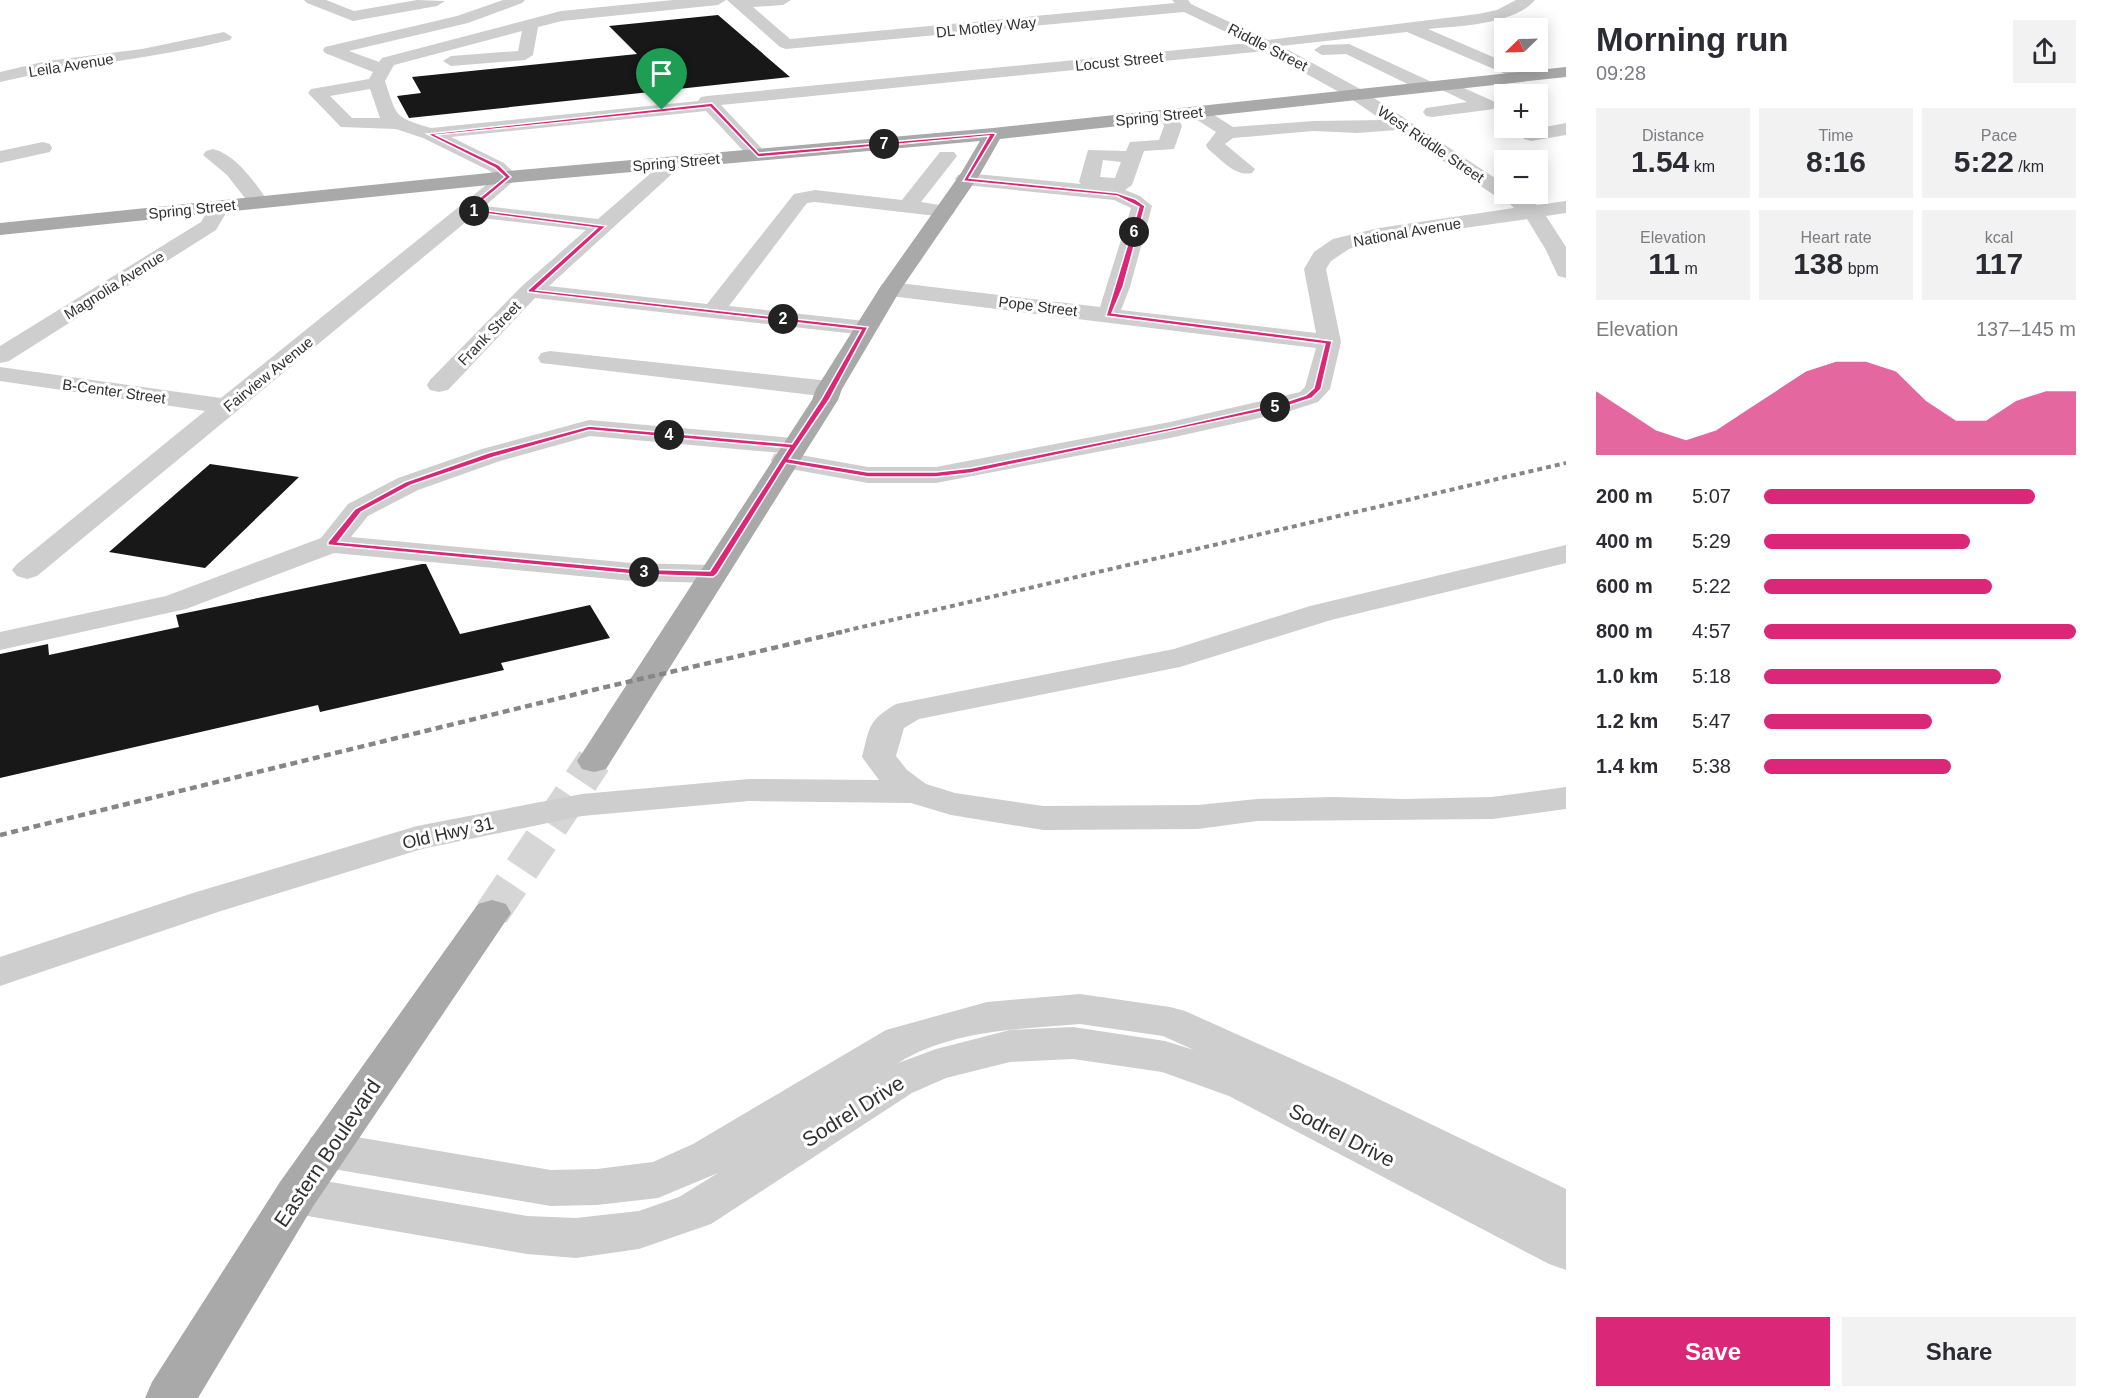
<!DOCTYPE html>
<meta charset="utf-8">
<style>
:root{--surface:#fff;--page:#f2f2f3;--text:#2b2b33;--muted:#7c7c81;--accent:#db2777}
body{margin:0;font-family:Arial,sans-serif;background:var(--page);color:var(--text);height:100vh;display:flex;flex-direction:column;font-size:22px;white-space:nowrap}
*{box-sizing:border-box;margin:0}
p{font-size:20px;color:var(--muted)}
.icon{flex:none;width:33px;height:33px;fill:none;stroke:currentColor;stroke-width:2;stroke-linecap:round;stroke-linejoin:round}
.map{position:relative;flex:1;overflow:hidden}
.drawer{display:flex;flex-direction:column;background:var(--surface);width:540px}
.drawer>*{flex:none}
.needle{width:39px;rotate:247deg}
.tools{position:absolute;left:1494px;top:18px;display:grid;gap:12px}
.tools a{display:grid;place-items:center;width:54px;height:54px;border-radius:0px;background:var(--surface);box-shadow:0 3px 15px #0003;font-size:30px}
.pin{position:absolute;display:grid;place-items:center;width:51px;height:51px;color:#fff;margin:-62px -26px;border-radius:50% 50% 50% 0;rotate:-45deg;box-shadow:0 0 6px #0007}
.pin .icon{rotate:45deg}
.km{position:absolute;width:30px;height:30px;margin:-15px;border-radius:50%;background:#222;color:#fff;font-size:16px;line-height:30px;text-align:center}
.round{display:grid;place-items:center;flex:none;width:63px;height:63px;border-radius:0px;background:var(--page)}
.headline{display:flex;align-items:center;justify-content:space-between;height:102px;padding:0 30px}
h1{font-size:33px;font-weight:800;line-height:45px}
.figures{display:grid;grid-template-columns:repeat(3,1fr);gap:9px;height:102px;padding:6px 30px}
.figures div{display:grid;align-content:center;border-radius:0px;background:var(--page);text-align:center}
.figures b{font-size:30px;font-weight:800}
.figures small{font-size:16px;font-weight:400}
.figures p{font-size:16px}
.chart{height:168px;padding:12px 30px}
.chart p{display:flex;justify-content:space-between}
.chart svg{width:100%;height:108px;margin-top:6px;fill:var(--accent);opacity:.7}
.primary-button{display:flex;gap:12px;margin-top:auto;padding:12px 30px}
.primary-button a{flex:1;height:69px;border-radius:0px;background:var(--accent);color:#fff;font-size:24px;font-weight:800;line-height:69px;text-align:center}
.primary-button a+a{background:var(--page);color:var(--text)}
ul{padding:0 30px;list-style:none;font-size:20px}
li{display:grid;grid-template-columns:96px 72px 1fr;align-items:center;height:45px}
li i{height:15px;border-radius:8px;background:var(--accent)}
main{display:flex;flex:1;min-height:0}
.map>svg:first-child{display:block}
.building{fill:#181818}
.lines{fill:none;stroke-linecap:round;stroke-linejoin:round}
.major-tunnel{stroke:#d6d6d6;stroke-width:35;stroke-dasharray:35 18;stroke-linecap:butt}
.minor{fill:#cecece;fill-rule:evenodd}
.major{fill:#a9a9a9;fill-rule:evenodd}
.rail-far1{stroke:#868686;stroke-width:4;stroke-dasharray:5 4;stroke-linecap:butt}
.rail{stroke:#868686;stroke-width:4.5;stroke-dasharray:7 4.5;stroke-linecap:butt}
.route{fill:#db2777;stroke:#fff;stroke-width:1.5;fill-rule:evenodd}
.labels{text-anchor:middle;dominant-baseline:central;stroke-width:6;stroke-linejoin:round;paint-order:stroke}
.far-street-label{font-size:15px;fill:#313131;stroke:#fff}
.street-label{font-size:18px;fill:#313131;stroke:#fff}
.near-street-label{font-size:21px;fill:#313131;stroke:#fff}
</style>
<main>
<div class="map">
<svg width="1566" height="1398" viewBox="0 0 1566 1398">
<rect width="100%" height="100%" fill="#fff"/>
<path class="building" d="M718 15 790 77 409 118 397 96 421 93 412 77 637 54 609 26Z
M210 464 299 477 205 568 109 552Z
M422 564H426L460 634 590 605 610 638 501 663 504 670 320 712 318 705 0 778V654L48 644 49 655 179 627 176 615Z"/>
<g class="lines">
<path class="major-tunnel" d="M492 913 594 761"/>
<path class="minor" d="M304 0H326L354 11 417 0 445 1 437 6 353 21 307 3Z
M503 0H525L522 3 468 23 349 51 379 62 382 58 561 11 673 0H726L718 5 562 21 538 27 533 55 525 60 451 66 443 61 451 56 518 51 522 31 394 65 385 81C397 117 394 117 431 128L698 101 701 97 707 96 1249 43 1184 12 786 49 780 47 727 0H791L783 5 753 7 790 39 1175 3 1172 0H1188L1191 4 1268 40 1478 14 1497 10 1516 0H1535C1514 25 1458 26 1428 29L1528 72 1531 76 1528 80 1522 81 1407 32 1281 46 1362 90 1504 184V194L1524 197 1537 205 1566 201V213L1546 216 1566 247V278L1558 276 1546 250 1527 219 1380 240 1349 249 1331 261 1326 269 1341 342 1330 389 1318 402 1287 412 1170 438 936 483H868L774 466 771 460 774 454 781 453 590 436 500 461 418 490 368 516 351 537 632 563 713 565 724 568 728 574 724 580 713 583 632 581 334 553 186 609 0 650V632L166 596 321 538 348 504 398 478 482 449 589 420 794 438 803 440 807 446 803 452 795 454 868 467H936L1170 422 1300 392 1305 387 1316 348 890 296 882 294 879 289 882 284 890 282 1100 307 1131 208 1114 200 965 185 958 183 955 179 958 175 965 173 1081 184 1079 182 1088 150 1126 151 1130 142 1159 140 1164 126 1159 115 1162 111H1174L1182 126 1174 149 1144 151 1132 185 1125 190 1140 196 1152 206 1130 287 1121 310 1316 333 1304 269 1314 252 1333 239 1379 228 1514 208 1507 201 1509 198 1497 197 1397 130 1357 133 1314 131 1233 138 1225 144 1255 169 1252 173C1235 177 1221 159 1208 149L1206 145 1216 132 1191 116 1188 112 1191 108H1203L1233 127 1314 121 1382 120 1350 98 1265 51 721 105 768 155 765 159H751L706 111 451 137 504 163 518 177 485 206 598 219 667 159H681L684 163 549 286 707 304 794 194 815 190 902 200 940 152H954L957 156 921 202 952 207 955 211 952 215 945 217 815 202 807 203 729 306 865 321 873 323 877 328 873 333 865 335 535 298 448 390 439 392 430 390 427 385 430 380 522 286 586 230 472 217 37 576 27 579 17 576 12 570 17 564 205 411 0 381V367L221 398 496 177 490 171 423 138 396 129 341 127 308 93 311 89 317 88 369 79 373 72 325 53 323 50 325 47 457 16ZM370 89 380 118H352L330 96ZM1103 160 1121 162 1115 178 1100 177Z
M224 32 232 37 230 40C154 59 76 64 0 82V72L47 61 142 49Z
M1349 44 1434 83 1437 87 1434 91H1422L1346 54 1322 55 1314 50 1322 45Z
M1446 80 1493 101 1496 105 1493 109 1487 110 1432 117 1426 116 1423 112 1426 108 1467 102 1440 89 1437 85 1440 81Z
M1566 123V135L1531 141 1524 139 1522 135 1524 131Z
M43 142 50 144 52 148 50 152 0 163V151Z
M213 149C237 155 256 184 269 203L266 207H252L227 175 203 155 206 151Z
M220 200 227 202 230 206 216 230 9 361 0 363V346L201 222 213 202Z
M550 351 829 381 838 384 842 389 838 394 829 397 541 363 538 358 541 353Z
M1566 545V563L1331 620 1180 667 919 719 904 728 896 756 907 770 926 784 955 793 1043 806 1198 805 1257 799 1333 797 1405 799 1492 797 1566 787V809L1492 819 1257 821 1198 829 1043 830 951 815 911 803 749 801 582 816 422 849 221 911 0 986V957L193 893 417 826 582 794 749 779 879 780 862 757C870 726 868 721 896 704L1174 649 1310 606Z
M1080 994 1170 1007 1185 1011 1339 1080 1566 1189V1270L1549 1264 1229 1096 1162 1072 1073 1059 1010 1062 946 1078 912 1093 711 1224 639 1249 576 1258 527 1254 296 1214 280 1208 273 1195 280 1182 296 1176 527 1216 576 1218 639 1211 679 1197 718 1173 658 1198 597 1205 551 1206 327 1168 311 1163 305 1150 311 1137 327 1132 551 1170 597 1169 653 1162 693 1144 886 1030 987 1002ZM1080 1024 1163 1036 1194 1050 1165 1041 1073 1027 1010 1030 936 1049 898 1063C951 1030 1019 1029 1080 1024Z"/>
<path class="major" d="M1566 67V77L1000 139 980 174 901 289 842 389 838 400 611 761 606 769 594 772 582 769 577 761 812 400 816 389 879 289 961 173 980 141 508 183 0 235V223L508 171 993 128Z
M492 900 506 904 511 913 312 1208 198 1398H145L152 1382 280 1182 478 904Z"/>
<path class="rail-far1" d="M836 633 1566 463"/>
<path class="rail" d="M0 835 593 690 842 632"/>
</g>
<path class="route" d="M712 103 759 153 993 133 996 134 969 178 1117 193 1135 199 1145 206 1123 287 1112 313 1332 341 1321 389 1312 398 1287 406 971 473 936 477H868L786 463 717 574 713 577 632 574 328 545V542L355 509 405 482 488 453 589 426 792 444 821 400 861 330 528 292V290L597 228 466 211V209L505 177 495 168 427 134ZM710 107 758 157 989 136 963 181 1117 196 1139 207 1106 316 1325 344 1314 388 1306 395 1285 402 1170 428 971 468 936 472H868L789 459 829 400 868 327 536 290 606 226 473 209 511 177 499 165 436 135ZM589 430 789 448 710 571 632 569 338 542 361 512 411 485 494 457Z"/>
<g class="labels">
<g class="far-street-label">
<text transform="translate(986 27) rotate(-6)">DL Motley Way</text>
<text transform="translate(1268 47) rotate(27)">Riddle Street</text>
<text transform="translate(1119 61) rotate(-6)">Locust Street</text>
<text transform="translate(71 65) rotate(-9)">Leila Avenue</text>
<text transform="translate(1159 116) rotate(-6)">Spring Street</text>
<text transform="translate(1431 144) rotate(34)">West Riddle Street</text>
<text transform="translate(676 162) rotate(-5)">Spring Street</text>
<text transform="translate(192 209) rotate(-6)">Spring Street</text>
<text transform="translate(1407 232) rotate(-10)">National Avenue</text>
<text transform="translate(114 285) rotate(-32)">Magnolia Avenue</text>
<text transform="translate(1038 306) rotate(7)">Pope Street</text>
<text transform="translate(489 333) rotate(-46)">Frank Street</text>
<text transform="translate(268 374) rotate(-39)">Fairview Avenue</text>
<text transform="translate(114 391) rotate(8)">B-Center Street</text>
</g>
<g class="street-label">
<text transform="translate(448 833) rotate(-13)">Old Hwy 31</text>
</g>
<g class="near-street-label">
<text transform="translate(853 1111) rotate(-32)">Sodrel Drive</text>
<text transform="translate(1342 1135) rotate(27)">Sodrel Drive</text>
<text transform="translate(327 1153) rotate(-56)">Eastern Boulevard</text>
</g>
</g>
</svg>
<div class="tools">
<a><svg class="needle" viewBox="-14 -14 28 28"><path d="M0-13l5 13h-10z" fill="#e53935"/><path d="M0 13l5-13h-10z" fill="#7c7c81"/></svg></a>
<a>+</a>
<a>−</a>
</div>
<div class="pin" style="left:662px;top:110px;background:#1e9e55"><svg class="icon" aria-label="arrive" viewBox="0 0 24 24"><path d="M6 21V4h12l-3 4 3 4H6"/></svg></div>
<b class="km" style="left:474px;top:211px">1</b>
<b class="km" style="left:783px;top:319px">2</b>
<b class="km" style="left:644px;top:572px">3</b>
<b class="km" style="left:669px;top:435px">4</b>
<b class="km" style="left:1275px;top:407px">5</b>
<b class="km" style="left:1134px;top:232px">6</b>
<b class="km" style="left:884px;top:144px">7</b>
</div>
<section class="drawer">
<div class="headline"><div><h1>Morning run</h1><p>09:28</p></div><a class="round"><svg class="icon" aria-label="share" viewBox="0 0 24 24"><path d="M12 15V3M7 8l5-5 5 5M5 13v7h14v-7"/></svg></a></div>
<div class="figures">
<div><p>Distance</p><b>1.54<small> km</small></b></div>
<div><p>Time</p><b>8:16</b></div>
<div><p>Pace</p><b>5:22<small> /km</small></b></div>
</div>
<div class="figures">
<div><p>Elevation</p><b>11<small> m</small></b></div>
<div><p>Heart rate</p><b>138<small> bpm</small></b></div>
<div><p>kcal</p><b>117</b></div>
</div>
<div class="chart"><p><span>Elevation</span>137–145 m</p>
<svg viewBox="0 0 160 44" preserveAspectRatio="none"><path d="M0 44V18L10 26L20 34L30 38L40 34L50 26L60 18L70 10L80 6L90 6L100 10L110 22L120 30L130 30L140 22L150 18L160 18V44z"/></svg>
</div>
<ul>
<li><b>200 m</b>5:07<i style="width:87%"></i></li>
<li><b>400 m</b>5:29<i style="width:66%"></i></li>
<li><b>600 m</b>5:22<i style="width:73%"></i></li>
<li><b>800 m</b>4:57<i style="width:100%"></i></li>
<li><b>1.0 km</b>5:18<i style="width:76%"></i></li>
<li><b>1.2 km</b>5:47<i style="width:54%"></i></li>
<li><b>1.4 km</b>5:38<i style="width:60%"></i></li>
</ul>
<div class="primary-button"><a>Save</a><a>Share</a></div>
</section>
</main>
